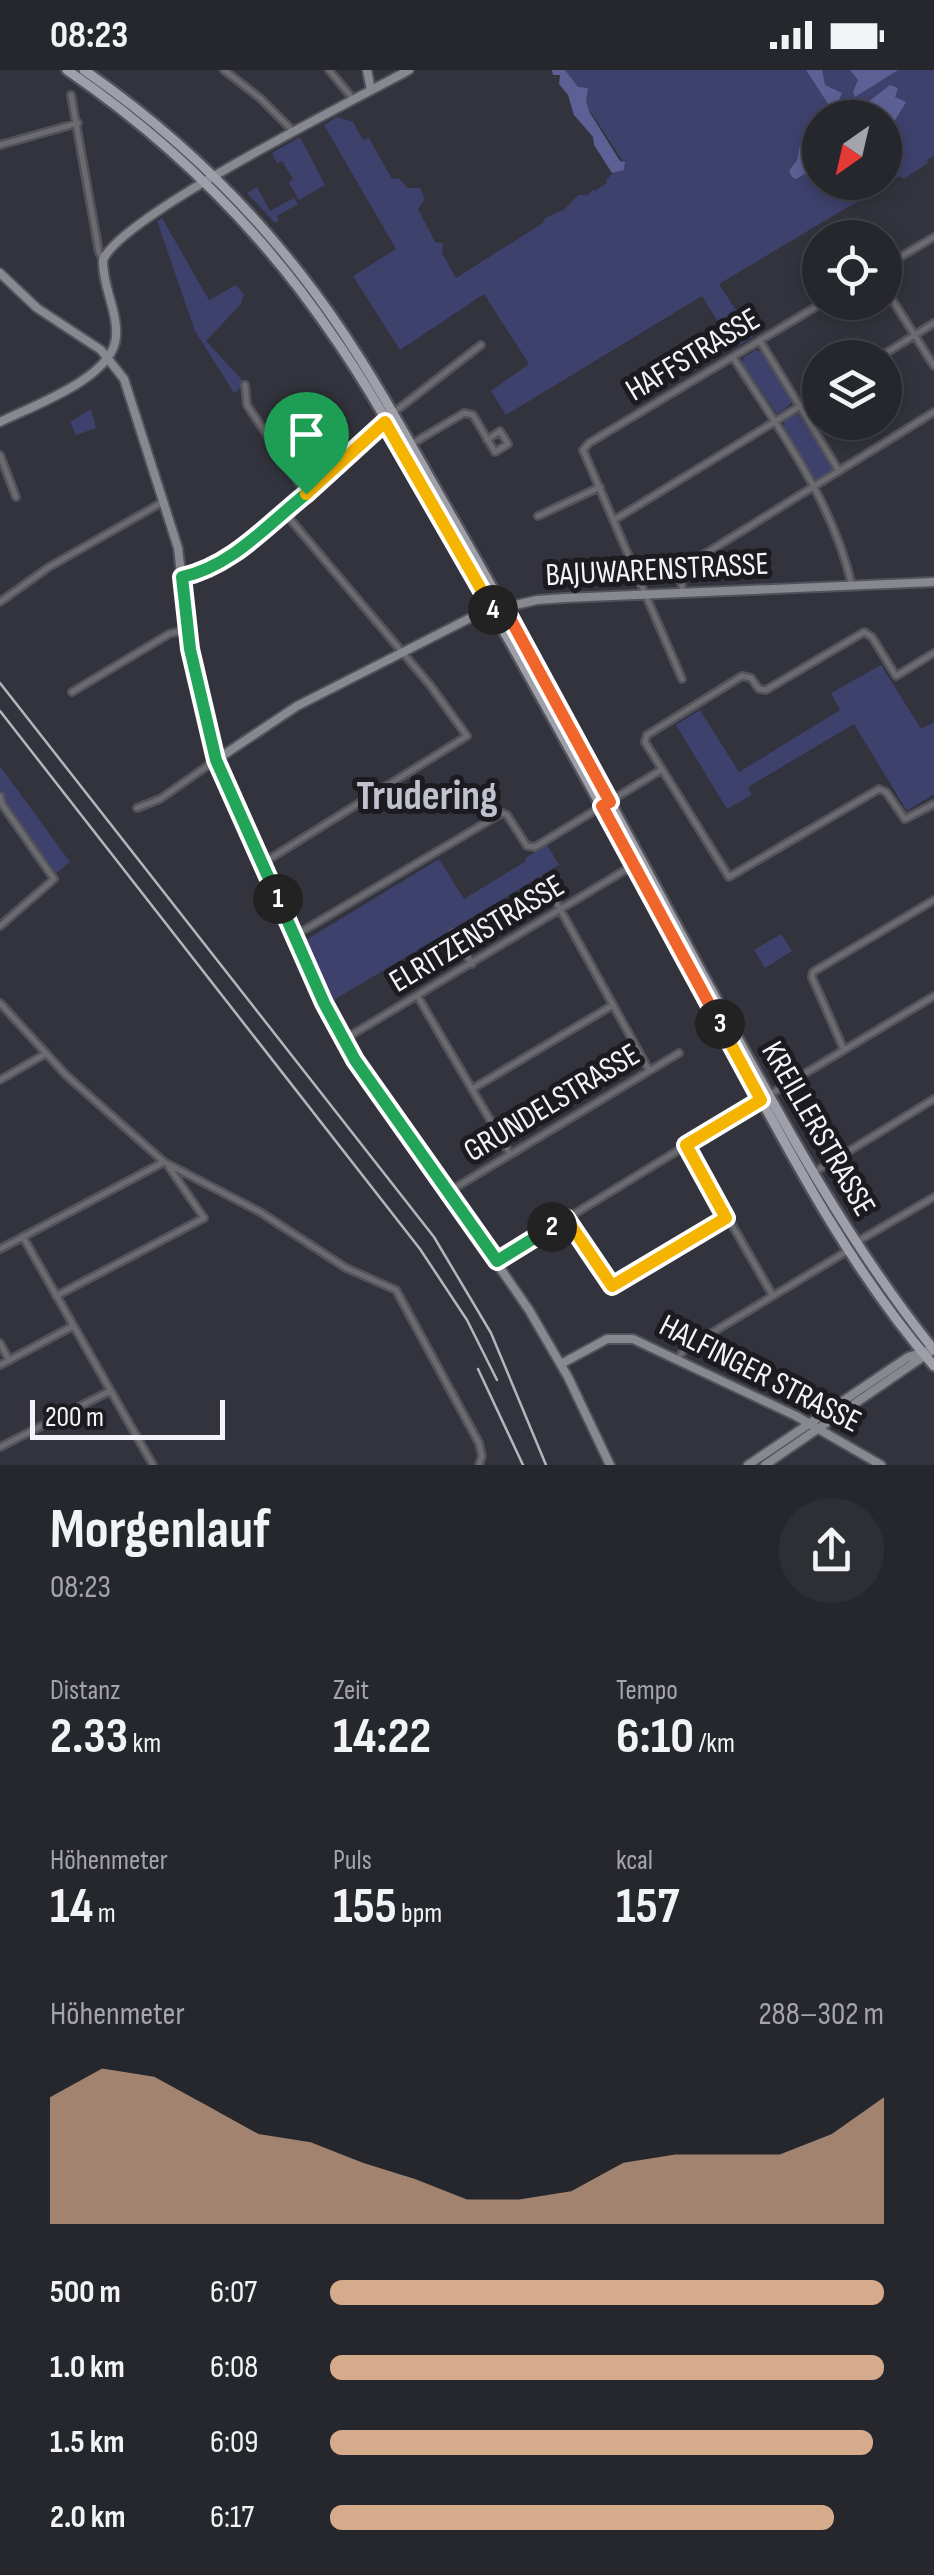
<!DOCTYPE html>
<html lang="de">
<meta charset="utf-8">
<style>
:root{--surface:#26262d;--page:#2e2e35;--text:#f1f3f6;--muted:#a4a5aa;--line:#424349;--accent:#d6ab8b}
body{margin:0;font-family:"Sofia Sans Condensed",sans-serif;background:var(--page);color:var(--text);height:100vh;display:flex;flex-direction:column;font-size:38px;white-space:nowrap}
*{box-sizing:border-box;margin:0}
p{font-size:32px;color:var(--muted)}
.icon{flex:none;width:55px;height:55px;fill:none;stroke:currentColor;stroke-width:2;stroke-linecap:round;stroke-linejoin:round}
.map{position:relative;height:1395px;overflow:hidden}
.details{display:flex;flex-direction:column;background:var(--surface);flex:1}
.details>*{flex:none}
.needle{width:65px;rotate:214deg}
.buttons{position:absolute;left:802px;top:30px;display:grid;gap:20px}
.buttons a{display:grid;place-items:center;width:100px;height:100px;border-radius:50%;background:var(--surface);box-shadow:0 5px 15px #0003,0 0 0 2px var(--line);font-size:50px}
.scale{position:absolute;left:30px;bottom:25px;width:195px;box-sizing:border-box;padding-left:10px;border:5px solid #f3f3f9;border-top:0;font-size:28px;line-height:35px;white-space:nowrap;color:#f3f3f9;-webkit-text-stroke:8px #1b1b20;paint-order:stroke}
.pin{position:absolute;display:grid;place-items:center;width:85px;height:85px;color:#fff;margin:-102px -42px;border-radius:50% 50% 50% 0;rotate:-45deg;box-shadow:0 0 10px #0007}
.pin .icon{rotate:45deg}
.km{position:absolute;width:50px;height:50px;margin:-25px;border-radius:50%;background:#222;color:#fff;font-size:28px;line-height:50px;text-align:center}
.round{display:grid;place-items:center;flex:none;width:105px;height:105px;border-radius:52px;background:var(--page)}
.summary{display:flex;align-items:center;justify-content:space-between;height:170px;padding:0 50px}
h1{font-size:55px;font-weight:700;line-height:75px}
.stats{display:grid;grid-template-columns:repeat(3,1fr);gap:15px;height:170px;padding:10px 50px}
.stats div{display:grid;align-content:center}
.stats b{font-size:50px;font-weight:700}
.stats small{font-size:28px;font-weight:400}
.stats p{font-size:28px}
.chart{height:280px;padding:20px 50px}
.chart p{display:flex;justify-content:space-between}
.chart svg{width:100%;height:180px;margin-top:10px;fill:var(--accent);opacity:.7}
ul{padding:0 50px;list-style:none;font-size:32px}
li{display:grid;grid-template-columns:160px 120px 1fr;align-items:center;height:75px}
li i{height:25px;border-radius:12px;background:var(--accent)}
.status{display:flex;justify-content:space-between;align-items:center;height:70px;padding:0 50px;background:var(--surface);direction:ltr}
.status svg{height:28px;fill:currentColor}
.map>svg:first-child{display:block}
.green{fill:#3e416c;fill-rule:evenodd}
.forest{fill:#5d6094}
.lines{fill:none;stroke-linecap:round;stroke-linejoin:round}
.street-casing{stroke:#51525a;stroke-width:10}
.secondary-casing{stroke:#51525a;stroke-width:12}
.primary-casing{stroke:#51525a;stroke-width:14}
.street{stroke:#6a6a6f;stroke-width:5}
.secondary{stroke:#878890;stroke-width:8}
.primary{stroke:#9e9fa9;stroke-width:9}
.rail{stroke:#b5b5bc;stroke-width:2.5}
.split-1-casing{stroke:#fff;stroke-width:20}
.split-2-casing{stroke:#fff;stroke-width:20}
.split-3-casing{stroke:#fff;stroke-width:20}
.split-4-casing{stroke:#fff;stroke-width:20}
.split-5-casing{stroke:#fff;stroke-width:20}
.split-1{stroke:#22a559;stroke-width:12}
.split-2{stroke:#22a559;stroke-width:12}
.split-3{stroke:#f5b400;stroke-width:12}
.split-4{stroke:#f0652b;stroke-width:12}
.split-5{stroke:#f5b400;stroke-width:12}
.labels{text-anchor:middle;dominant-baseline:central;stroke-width:10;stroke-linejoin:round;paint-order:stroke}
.street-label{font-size:32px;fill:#f3f3f9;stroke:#1b1b20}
.district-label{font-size:42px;font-weight:bold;fill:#c0c2cd;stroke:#1b1b20}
</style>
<div class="status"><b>08:23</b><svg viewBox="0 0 49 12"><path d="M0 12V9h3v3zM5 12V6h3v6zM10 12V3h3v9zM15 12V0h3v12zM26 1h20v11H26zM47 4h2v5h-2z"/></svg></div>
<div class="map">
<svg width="934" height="1395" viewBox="0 0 934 1395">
<rect width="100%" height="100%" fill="#32333c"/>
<path class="green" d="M561 0H934V86L927 90 928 93 903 109 900 106 719 214 753 267 734 278 702 226 506 345 491 321 529 294 484 224 400 280 353 206 396 179 324 55 337 47 353 52 363 70 369 68 392 109 399 108 407 118H420L425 129 418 139 435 172 443 173 442 183 456 208 543 153 545 148 565 139 578 125H588L593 119 595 121 607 113 606 110 613 103 626 96 590 41 578 30ZM820 48H885V112H820Z
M300 67 325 115 299 130 289 113 293 109 282 91 277 93 272 83Z
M257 117 270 141 294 128 298 134 277 146 279 150 275 153 247 123Z
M162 148 209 230 236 215 244 225 240 235 206 271 243 311V316L234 323 195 261 157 151Z
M756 280 763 282 792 333 777 344 742 293 744 287Z
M91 339 96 358 76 365 70 352Z
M796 344 803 348 835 400 816 411 783 358 785 350Z
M881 595 921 659 934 652V724L907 741 854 654 748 717 752 725 727 739 676 655 700 640 739 702 840 640 831 623Z
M0 696 70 792 55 804 5 733 0 720Z
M547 775 559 795 334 930 306 870 439 789 464 829 526 791 525 788Z
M781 864 792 881 765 898 754 880Z"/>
<path class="forest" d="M552 0H565L578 17 588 18 586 32 590 43 620 91 625 92 624 100 612 103 594 75 593 67 574 45 568 25 559 14 560 5H553Z
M806 0H822L825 15 842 23 834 43Z
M850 0H898L855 27 853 22 858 10Z
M890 15 898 18 895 27 906 32 894 52 885 53V48L840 47 854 43Z
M820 64V94H813L812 100 796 109 792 107 789 101 797 90 800 75Z"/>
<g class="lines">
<defs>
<path id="street" d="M224 0 260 28 292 60
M329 0 354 30
M71 25 99 182 103 190
M0 75 78 53
M885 196 934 167
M885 218 934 296
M760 271 839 401
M733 287C779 359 833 431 852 516
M878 288 934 253
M245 315 247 335 306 424
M393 343 481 275
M410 375 464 343 473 345 495 382 508 374 500 361 487 370
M0 385 16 427
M538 446 600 417
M614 450 820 324
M182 507C254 492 326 396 385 352
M683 523 680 503 687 495 934 342
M0 532 49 497 161 433
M934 583 896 606 872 567 864 562 766 620 759 619 751 608 742 606 647 665 645 672 729 807 879 719 886 722 905 749 934 734
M682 609 583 380 589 373 824 232
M72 622 169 564 187 559
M0 726 2 734 54 809 0 856
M137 738 160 729 216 690
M263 793 467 666 430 615 284 442
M544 810 649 1000
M453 863 472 894
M294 866 502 743 507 745 527 776 535 777 661 700
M418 927 510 1084
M0 933 66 1005 164 1092 260 1142 346 1198 396 1220 479 1373 482 1386 479 1395
M343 970 632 796
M844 980 812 907 813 902 934 830
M0 1010 45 984
M472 1019 613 935
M769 1025 934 926
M686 1075 773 1226
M813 1103 934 1029
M448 1122 679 983
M566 1148 612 1216 726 1148
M23 1167 153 1395
M855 1173 934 1127
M0 1179 164 1092
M497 1191 759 1031
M56 1226 204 1148 169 1097
M0 1273 9 1290
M677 1289 685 1279 849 1180
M0 1295 73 1256
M0 1377 110 1321"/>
<path id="secondary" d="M367 0 371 20
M0 203 37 238 101 280 124 309 178 478 190 579 216 690 234 734 343 970 529 1240 568 1307 610 1395
M0 352C32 336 113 308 116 267 118 241 102 216 103 190 122 145 355 30 409 0
M216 690 297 636 480 543 537 530 565 528 934 512
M561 1294 607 1269H633L796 1346 881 1395
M748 1395 908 1287 933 1279
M765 1395 930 1282"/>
<path id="primary" d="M67 0C169 70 259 158 329 260 385 339 428 428 476 512 564 666 648 821 732 976 792 1087 851 1200 934 1296
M84 0C185 70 271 156 340 258 384 323 420 392 459 459 543 606 622 754 702 903 773 1033 841 1164 934 1280"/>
</defs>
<use href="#street" class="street-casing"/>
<use href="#secondary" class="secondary-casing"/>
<use href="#primary" class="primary-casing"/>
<use href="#street" class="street"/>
<use href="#secondary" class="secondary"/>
<use href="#primary" class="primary"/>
<path class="rail" d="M0 613 434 1167 491 1263 546 1395
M0 641 420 1179 467 1250 497 1310
M478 1299 523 1395"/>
</g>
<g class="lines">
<defs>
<path id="split-1" d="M278 829 216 690 190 579 182 507C232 496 267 455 306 424"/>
<path id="split-2" d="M278 829 324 933 355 990 497 1191 552 1157"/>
<path id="split-3" d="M552 1157 566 1148 612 1216 726 1148 686 1075 761 1030 720 954"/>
<path id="split-4" d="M493 540 504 537 610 732 602 736 720 954"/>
<path id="split-5" d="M306 424 385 352 493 540"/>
</defs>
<use href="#split-1" class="split-1-casing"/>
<use href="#split-2" class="split-2-casing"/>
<use href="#split-3" class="split-3-casing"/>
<use href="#split-4" class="split-4-casing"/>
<use href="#split-5" class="split-5-casing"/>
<use href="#split-1" class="split-1"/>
<use href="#split-2" class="split-2"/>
<use href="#split-3" class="split-3"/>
<use href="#split-4" class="split-4"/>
<use href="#split-5" class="split-5"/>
</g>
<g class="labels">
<g class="street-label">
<text transform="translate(693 285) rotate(-31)">HAFFSTRASSE</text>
<text transform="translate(657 500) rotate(-3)">BAJUWARENSTRASSE</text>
<text transform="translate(477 864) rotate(-31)">ELRITZENSTRASSE</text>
<text transform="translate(552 1033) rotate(-31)">GRUNDELSTRASSE</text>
<text transform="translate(818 1059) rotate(60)">KREILLERSTRASSE</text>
<text transform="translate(760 1304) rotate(27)">HALFINGER STRASSE</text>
</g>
<g class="district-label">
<text x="427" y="726">Trudering</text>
</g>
</g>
</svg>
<div class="buttons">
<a><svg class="needle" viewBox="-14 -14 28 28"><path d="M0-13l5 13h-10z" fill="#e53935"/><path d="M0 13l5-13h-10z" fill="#a4a5aa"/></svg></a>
<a><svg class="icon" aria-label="locate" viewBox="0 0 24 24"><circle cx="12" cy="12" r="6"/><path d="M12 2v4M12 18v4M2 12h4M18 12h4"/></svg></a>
<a><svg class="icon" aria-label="layers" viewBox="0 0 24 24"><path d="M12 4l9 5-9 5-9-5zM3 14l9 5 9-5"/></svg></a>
</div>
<div class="scale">200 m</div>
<div class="pin" style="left:306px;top:424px;background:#1e9e55"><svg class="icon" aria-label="arrive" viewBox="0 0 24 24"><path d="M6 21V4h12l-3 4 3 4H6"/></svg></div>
<b class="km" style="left:278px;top:829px">1</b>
<b class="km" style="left:552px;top:1157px">2</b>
<b class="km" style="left:720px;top:954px">3</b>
<b class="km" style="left:493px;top:540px">4</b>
</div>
<section class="details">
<div class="summary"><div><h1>Morgenlauf</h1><p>08:23</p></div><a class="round"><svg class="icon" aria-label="share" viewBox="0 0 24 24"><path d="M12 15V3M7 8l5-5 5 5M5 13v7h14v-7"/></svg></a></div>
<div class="stats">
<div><p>Distanz</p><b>2.33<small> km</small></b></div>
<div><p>Zeit</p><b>14:22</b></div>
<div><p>Tempo</p><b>6:10<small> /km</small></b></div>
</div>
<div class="stats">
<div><p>Höhenmeter</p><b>14<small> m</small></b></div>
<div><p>Puls</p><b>155<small> bpm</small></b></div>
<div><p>kcal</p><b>157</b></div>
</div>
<div class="chart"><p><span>Höhenmeter</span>288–302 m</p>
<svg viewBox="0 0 160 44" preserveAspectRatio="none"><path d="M0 44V13L10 6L20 8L30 15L40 22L50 24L60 29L70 33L80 38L90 38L100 36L110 29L120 27L130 27L140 27L150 22L160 13V44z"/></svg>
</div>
<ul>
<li><b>500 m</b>6:07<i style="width:100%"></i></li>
<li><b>1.0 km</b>6:08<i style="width:100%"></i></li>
<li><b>1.5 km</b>6:09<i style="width:98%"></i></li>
<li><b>2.0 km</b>6:17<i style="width:91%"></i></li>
</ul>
</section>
